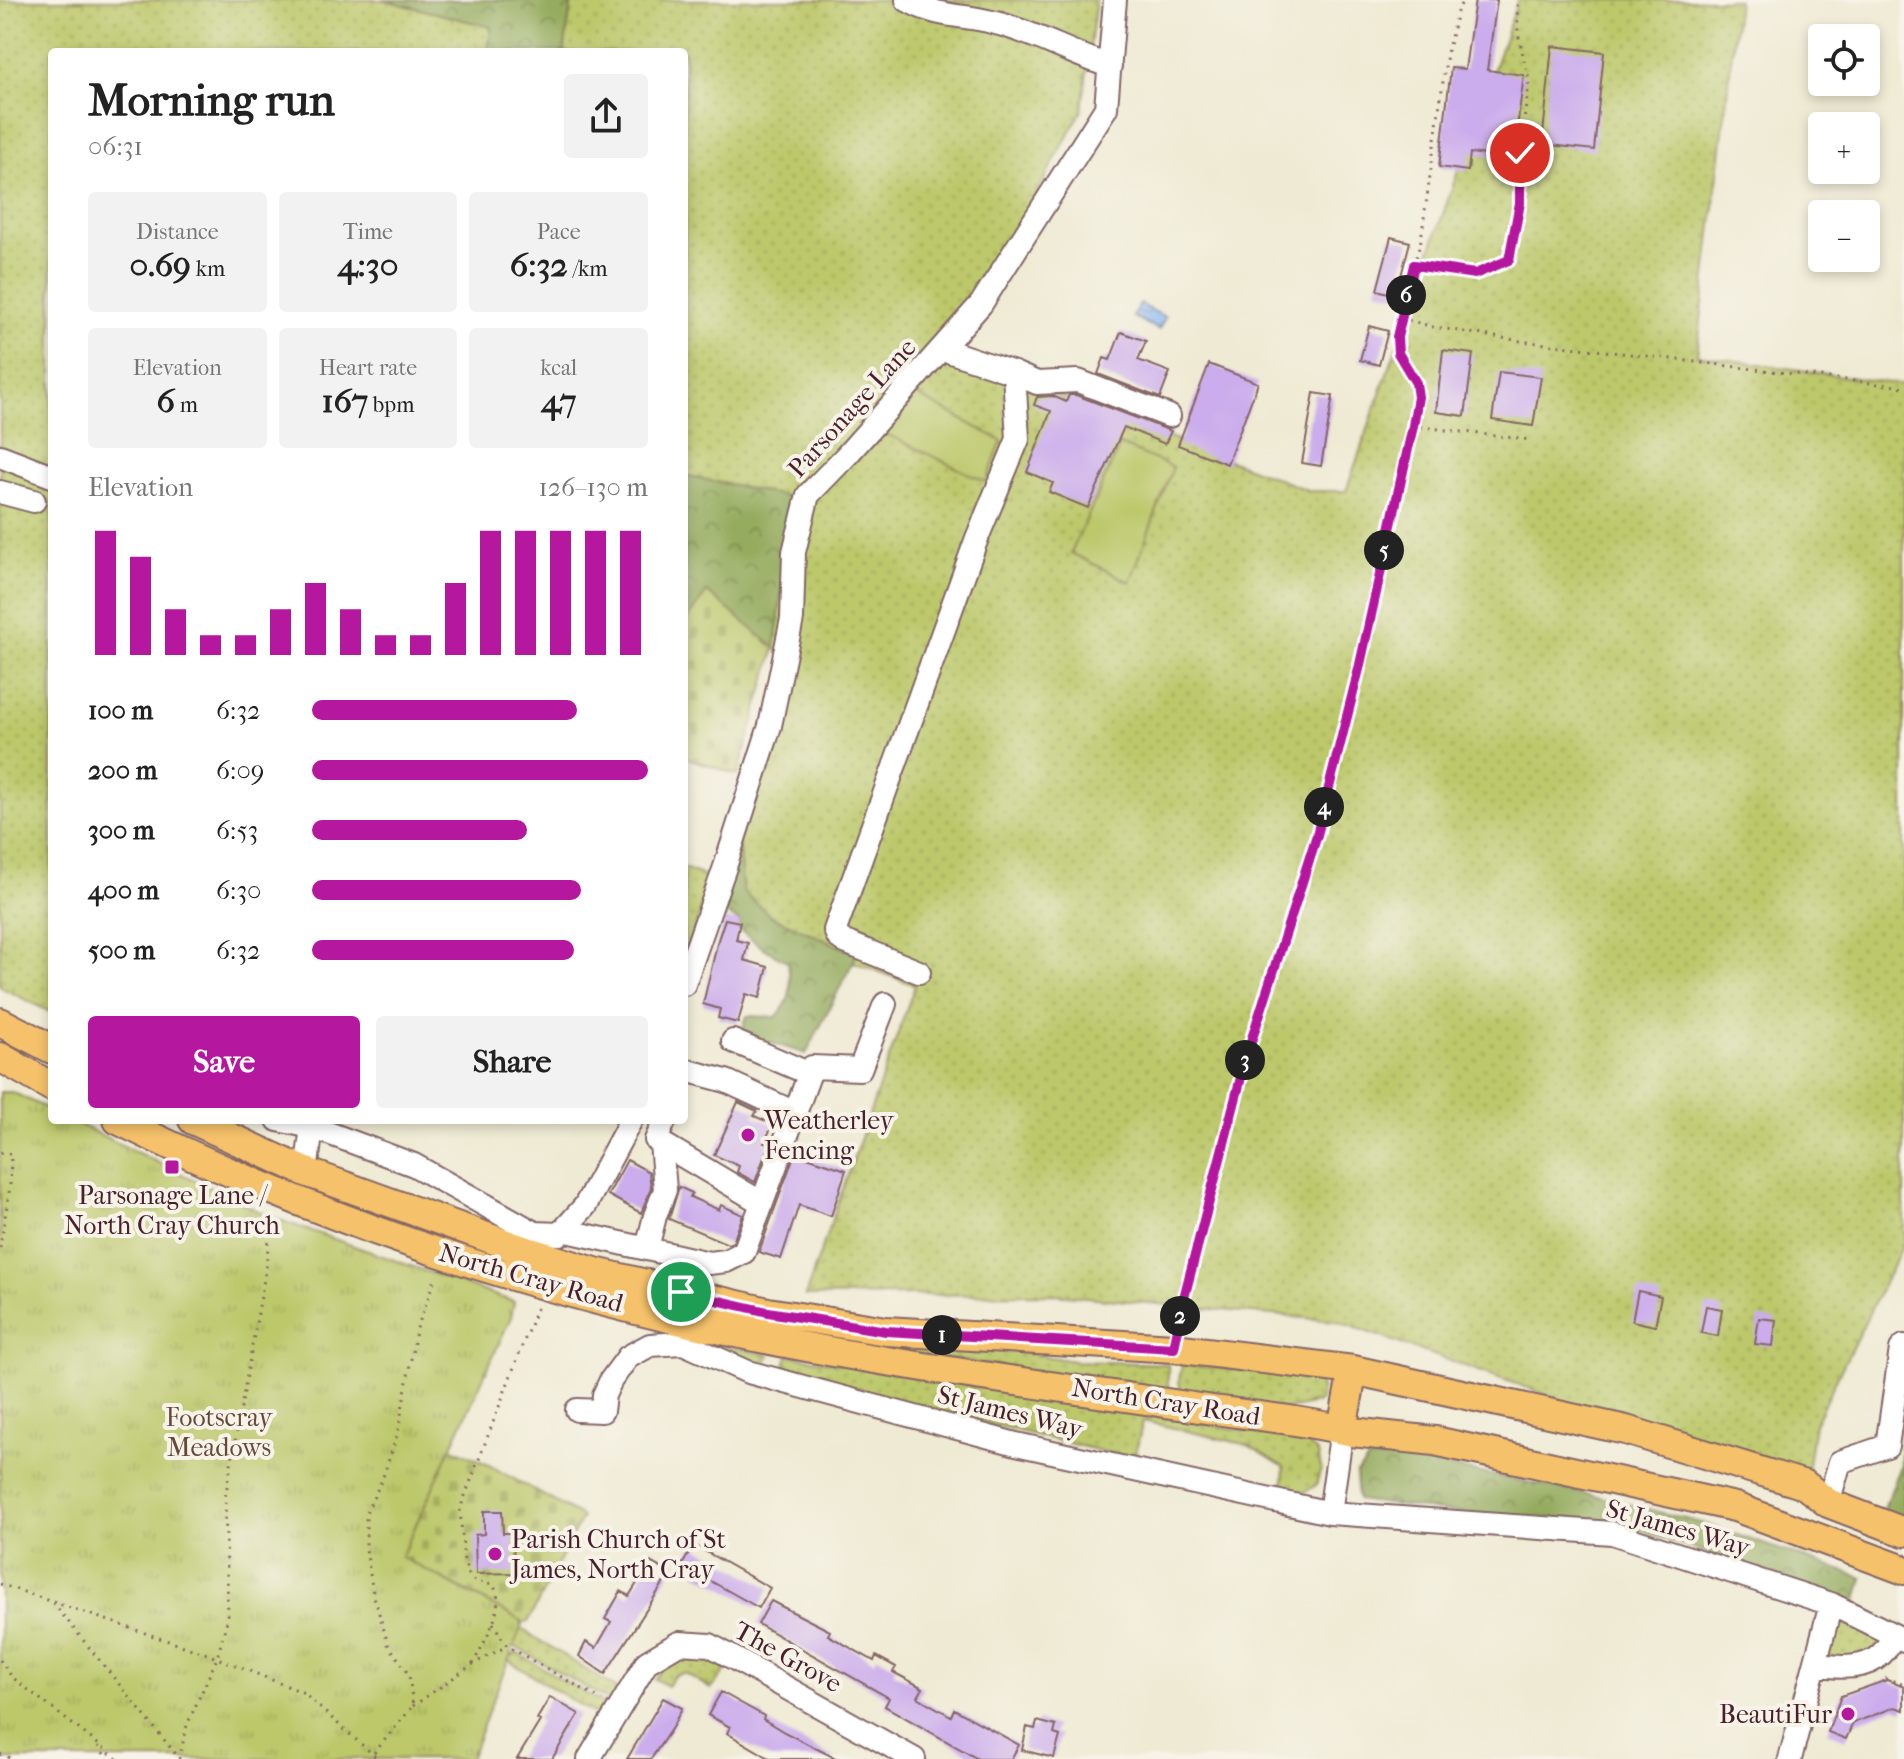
<!DOCTYPE html>
<meta charset="utf-8">
<style>
:root{--surface:#fff;--page:#f2f2f2;--text:#222;--muted:#767676;--accent:#b5179e}
body{margin:0;font-family:"IM FELL French Canon",serif;background:var(--page);color:var(--text);height:100vh;display:flex;flex-direction:column;font-size:30px;white-space:nowrap}
*{box-sizing:border-box;margin:0}
p{font-size:26px;color:var(--muted)}
.icon{flex:none;width:44px;height:44px;fill:none;stroke:currentColor;stroke-width:2;stroke-linecap:round;stroke-linejoin:round}
.map{position:relative;flex:1;overflow:hidden}
.details{position:absolute;left:48px;top:48px;width:640px;height:1076px;display:flex;flex-direction:column;background:var(--surface);border-radius:8px;box-shadow:0 4px 12px #0003}
.details>*{flex:none}
.tools{position:absolute;left:1808px;top:24px;display:grid;gap:16px}
.tools a{display:grid;place-items:center;width:72px;height:72px;border-radius:8px;background:var(--surface);box-shadow:0 4px 12px #0003;font-size:40px}
.pin{position:absolute;display:grid;place-items:center;width:68px;height:68px;color:#fff;margin:-34px;border:4px solid #fff;border-radius:50%;box-shadow:0 2px 8px #0007}
.km{position:absolute;width:40px;height:40px;margin:-20px;border-radius:50%;background:#222;color:#fff;font-size:22px;line-height:40px;text-align:center}
.round{display:grid;place-items:center;flex:none;width:84px;height:84px;border-radius:8px;background:var(--page)}
.headline{display:flex;align-items:center;justify-content:space-between;height:136px;padding:0 40px}
h1{font-size:44px;font-weight:700;line-height:60px}
.metrics{display:grid;grid-template-columns:repeat(3,1fr);gap:12px;height:136px;padding:8px 40px}
.metrics div{display:grid;align-content:center;border-radius:8px;background:var(--page);text-align:center}
.metrics b{font-size:34px;font-weight:700}
.metrics small{font-size:22px;font-weight:400}
.metrics p{font-size:22px}
.chart{height:224px;padding:16px 40px}
.chart p{display:flex;justify-content:space-between}
.chart svg{width:100%;height:144px;margin-top:8px;stroke:var(--accent);stroke-width:6}
.button{display:flex;gap:16px;margin-top:auto;padding:16px 40px}
.button a{flex:1;height:92px;border-radius:8px;background:var(--accent);color:#fff;font-size:32px;font-weight:700;line-height:92px;text-align:center}
.button a+a{background:var(--page);color:var(--text)}
ul{padding:0 40px;list-style:none;font-size:26px}
li{display:grid;grid-template-columns:128px 96px 1fr;align-items:center;height:60px}
li i{height:20px;border-radius:10px;background:var(--accent)}
.map>svg:first-child{display:block}
.grass{fill:url(#grass-dots);stroke:#83744a;stroke-width:2}
.forest{fill:url(#forest-crowns);stroke:#706644;stroke-width:2}
.cemetery{fill:url(#cemetery-stones);stroke:#83744a;stroke-width:2}
.park{fill:url(#park-tufts);stroke:#83744a;stroke-width:2}
.garden{fill:#bcc86a;stroke:#83744a;stroke-width:2}
.water{fill:url(#water-waves);stroke:#686c8f;stroke-width:2}
.building{fill:#cbacec}
.lines{fill:none;stroke-linecap:round;stroke-linejoin:round}
.minor-casing{stroke:#846666;stroke-width:26}
.major-casing{stroke:#846666;stroke-width:32}
.path{stroke:#846666;stroke-width:3;stroke-dasharray:2 6;stroke-linecap:butt}
.minor{stroke:#fff;stroke-width:22}
.major{stroke:#f5c16b;stroke-width:28}
.route-casing{stroke:#fff;stroke-width:16}
.route{stroke:#b5179e;stroke-width:10}
.poi-dot{fill:#b5179e;stroke:#f7f3e8;stroke-width:3}
.labels{text-anchor:middle;dominant-baseline:central;stroke-width:8;stroke-linejoin:round;paint-order:stroke}
.street-label{font-size:26px;fill:#4a1f2b;stroke:#f7f3e8}
.poi-label{font-size:26px;fill:#4a1f2b;stroke:#f7f3e8;text-anchor:start}
.park-label{font-size:26px;fill:#66493b;stroke:#f7f3e8}
</style>
<div class="map">
<svg width="1904" height="1759" viewBox="0 0 1904 1759">
<defs>
<pattern id="grass-dots" width="8" height="8" patternUnits="userSpaceOnUse" patternTransform="scale(2)"><rect width="8" height="8" fill="#bcc86a"/><path d="M2 2h.1M6 6h.1" fill="none" stroke="#a3ab5c" stroke-width="1.8" stroke-linecap="round"/></pattern>
<pattern id="forest-crowns" width="20" height="18" patternUnits="userSpaceOnUse" patternTransform="scale(2)"><rect width="20" height="18" fill="#95ac5e"/><path d="M2 6a3 3 0 1 1 6 0M12 15a3 3 0 1 1 6 0" fill="none" stroke="#7c8b4e"/></pattern>
<pattern id="cemetery-stones" width="16" height="16" patternUnits="userSpaceOnUse" patternTransform="scale(2)"><rect width="16" height="16" fill="#bcc86a"/><path d="M2 7V4a2 2 0 0 1 4 0v3zM10 15v-3a2 2 0 0 1 4 0v3z" fill="#a3ab5c"/></pattern>
<pattern id="park-tufts" width="24" height="20" patternUnits="userSpaceOnUse" patternTransform="scale(2)"><rect width="24" height="20" fill="#bcc86a"/><path d="M3 7l-1-3M5 7V3M7 7l1-3M15 17l-1-3M17 17v-4M19 17l1-3" fill="none" stroke="#a3ab5c"/></pattern>
<pattern id="water-waves" width="16" height="10" patternUnits="userSpaceOnUse" patternTransform="scale(2)"><rect width="16" height="10" fill="#87b8f3"/><path d="M0 5q4-4 8 0t8 0" fill="none" stroke="#7095c5"/></pattern>
</defs>
<rect width="100%" height="100%" fill="#f7f3e8"/>
<filter id="ink" filterUnits="userSpaceOnUse"><feTurbulence type="fractalNoise" baseFrequency=".0125" numOctaves="2"/><feDisplacementMap in="SourceGraphic" scale="16" xChannelSelector="R" yChannelSelector="G"/><feConvolveMatrix kernelMatrix="1 2 1 2 8 2 1 2 1" color-interpolation-filters="sRGB"/></filter>
<filter id="wash" filterUnits="userSpaceOnUse"><feTurbulence type="fractalNoise" baseFrequency=".006" numOctaves="4" result="noise"/><feDisplacementMap in="SourceGraphic" scale="32" xChannelSelector="R" yChannelSelector="G"/><feGaussianBlur stdDeviation="1.8" result="paint"/><feColorMatrix in="noise" values="0 0 0 0 0 0 0 0 0 0 0 0 0 0 0 0 0 1.4 0 .05"/><feComposite in="paint" operator="in"/></filter>
<g filter="url(#wash)">
<rect width="100%" height="100%" fill="#efead3"/>
<path class="grass" d="M0 0H1096L1082 110 950 353 1310 491H1346L1518 0H1738L1697 355 1904 385V1243L1814 1424 1805 1485 1336 1321 1055 1294 805 1296 915 985 821 950 717 904 797 666 707 592 684 625V52H52V1013L0 987Z
M684 868 711 879 684 958Z
M580 1277 1074 1361 1168 1364V1393L767 1330Z
M691 1338 770 1355 765 1362 751 1363Z
M788 1355 1303 1440 1318 1453 1321 1469 1316 1485 1302 1494 1282 1492 1284 1467 1248 1445 1143 1421 1134 1459 792 1376 785 1366Z
M1182 1365 1313 1376C1320 1384 1325 1391 1319 1402L1285 1410 1181 1393 1179 1380Z
M501 1616 617 1689 609 1701 512 1645Z
M1843 1618 1882 1640C1867 1665 1852 1662 1826 1656L1833 1626Z
M517 1653 606 1705 599 1717 506 1659Z
M689 1654 706 1657 727 1669 711 1689 685 1673 675 1675 667 1686 655 1679 663 1667Z"/>
<path class="forest" d="M384 0H572L564 52H488L491 27Z
M684 475 793 498 775 648 707 592 684 625Z
M738 840 743 892 771 916 857 954 806 1054 741 1033 747 1016 776 1017C795 997 790 987 788 962L763 948 738 929 740 922 715 906Z
M1904 1410V1519L1883 1512 1901 1465V1421Z
M1369 1459H1410L1594 1495 1705 1524 1863 1578 1856 1604 1616 1522 1447 1512 1358 1500 1356 1474Z"/>
<path class="cemetery" d="M707 592 775 648 738 775 684 757V625Z
M451 1447 487 1464 582 1517 528 1622H523L401 1557Z"/>
<path class="park" d="M0 1092H12L52 1111V1120H70L271 1217 514 1302 511 1317 401 1557 523 1622 470 1759H0Z"/>
<path class="garden" d="M915 394 1002 441 986 482 882 432Z
M1120 445 1173 467 1130 582 1071 553Z"/>
<path class="water" d="M1140 304 1165 317 1159 330 1133 317Z"/>
<g id="blocks">
<path class="building" d="M1475 0H1497L1487 70 1524 75 1513 158 1470 153 1468 171 1439 167 1451 68 1465 69Z
M1552 46 1604 52 1594 150 1542 144Z
M1391 237 1410 242 1396 295 1377 290Z
M1369 326 1388 331 1379 365 1360 360Z
M1121 332 1146 341 1138 360 1170 372 1160 398 1098 374 1104 358 1110 360Z
M1443 350 1473 354 1465 416 1436 412Z
M1209 364 1258 383 1227 464 1178 445Z
M1499 372 1541 377 1533 426 1492 420Z
M1314 393 1333 396 1321 466 1302 463Z
M1069 395H1076L1171 431 1165 444 1124 427 1088 508 1049 492 1053 483 1027 472 1051 411 1034 405 1037 397 1053 396 1066 402Z
M725 919 740 922 736 940 748 943 744 960 768 967 760 998 746 994 738 1023 718 1018 720 1009 703 1004 718 940Z
M738 1102 757 1111 754 1116 773 1124 764 1143 769 1144 755 1182 737 1172 739 1166 714 1155Z
M795 1153 846 1170 831 1216 799 1205 781 1259 759 1252Z
M627 1160 649 1172 651 1188 641 1213 608 1195Z
M679 1187 692 1193 690 1197 719 1210 721 1205 743 1215 733 1242 728 1244 669 1219Z
M1638 1291 1661 1296 1655 1326 1632 1321Z
M1706 1306 1722 1309 1718 1336 1701 1333Z
M1759 1318 1776 1320 1773 1346 1755 1344Z
M484 1511H502L503 1533H513L514 1573 476 1574 475 1535 484 1534Z
M694 1545 770 1588 759 1608 682 1565Z
M650 1562 670 1573 605 1674 579 1656 586 1642 596 1648 611 1622 605 1619 621 1591 629 1596Z
M771 1601 830 1631 828 1635 874 1661 876 1656 896 1667 893 1672 923 1688 918 1697 926 1702 951 1716 954 1709 1019 1745 1011 1759H978L885 1706 889 1698 758 1624Z
M1887 1680 1904 1687V1710L1895 1707 1853 1723 1846 1739 1828 1732 1841 1696Z
M721 1692 764 1716 763 1719 784 1732 837 1759H771L727 1733 730 1727 708 1715Z
M550 1697 579 1714 552 1759H517L540 1721 537 1719Z
M663 1698 682 1708 673 1726 651 1759H627Z
M1037 1721 1056 1726 1054 1734 1060 1736 1054 1758 1022 1750 1027 1727 1035 1729Z"/>
</g>
</g>
<g filter="url(#ink)">
<use href="#blocks" fill-opacity="0" stroke="#846666" stroke-width="2"/>
<g class="lines">
<defs>
<path id="minor" d="M907 0C938 18 960 14 992 22 1032 31 1070 54 1110 66
M1014 373 1037 383 1078 381 1169 416
M0 456 52 476
M0 492 34 501
M919 972 845 942 838 937 835 930 977 538 1018 439 1014 373 942 349
M684 984 725 867 770 726 792 619 794 552 808 495 846 456 981 304 1106 108 1115 0
M733 1041 810 1074
M684 1072 685 1070 726 1081 795 1113
M278 1120 312 1127 414 1165 535 1233 560 1234 585 1206 631 1120
M665 1120 656 1140 762 1203
M306 1172 312 1127 316 1120
M563 1230 709 1263 726 1261 744 1252 812 1067 860 1069 885 1004
M647 1248 655 1216 665 1190 661 1143
M577 1410 602 1411 604 1395 611 1380 628 1357 650 1345 683 1343 748 1372 1016 1444 1330 1513 1612 1533 1831 1604 1904 1640
M1828 1503 1840 1462 1887 1446 1901 1349 1904 1346
M1330 1513 1342 1429
M1816 1664C1847 1670 1881 1670 1893 1635
M589 1759 647 1662 679 1643 710 1645 914 1759
M1790 1759 1831 1604"/>
<path id="major" d="M0 1022 52 1049
M0 1057 52 1087
M118 1120C337 1229 572 1304 812 1348 940 1372 1070 1388 1199 1408 1250 1415 1302 1420 1352 1432L1435 1441 1735 1507 1904 1570
M193 1120 306 1172 514 1247 595 1272 768 1312 886 1331 1174 1348 1353 1370 1626 1430 1805 1485 1828 1503 1904 1532
M1342 1429 1353 1370"/>
</defs>
<use href="#minor" class="minor-casing"/>
<use href="#major" class="major-casing"/>
<path class="path" d="M1414 265 1421 240 1447 53 1457 12 1463 0
M1401 318 1433 327 1521 341 1904 387
M1413 426 1531 440
M0 1153 11 1154 10 1186 0 1248
M1178 1328 1247 1054 1317 835 1359 669 1413 426 1418 397 1416 383 1398 353 1397 337 1414 265 1475 274 1509 260 1520 203V153L1529 81 1518 33 1517 0
M0 1584 207 1654 302 1692 378 1759
M53 1603 179 1758
M493 1623 507 1646 602 1700
M0 1660 12 1677 117 1759
M473 1664C483 1643 508 1607 493 1585L475 1581 468 1573 464 1561 460 1509 537 1307
M1885 1678 1904 1685
M413 1706 473 1664 507 1646
M98 1746 108 1759
M0 1754 12 1759
M179 1759 187 1725 217 1658 228 1617 225 1498 266 1268 271 1217
M369 1759 413 1706 409 1675 388 1644 373 1593 366 1549V1513L382 1480 398 1432 416 1331 436 1276"/>
<use href="#minor" class="minor"/>
<use href="#major" class="major"/>
</g>
</g>
<g class="lines" filter="url(#ink)">
<defs>
<path id="route" d="M681 1292 768 1312 886 1331 1174 1348 1185 1294 1247 1054 1317 835 1359 669 1413 426 1418 397 1416 383 1398 353 1397 337 1414 265 1475 274 1509 260 1520 203V153"/>
</defs>
<use href="#route" class="route-casing"/>
<use href="#route" class="route"/>
</g>
<g class="poi-dot">
<circle cx="748" cy="1135" r="8"/>
<rect x="164" y="1159" width="16" height="16" rx="4"/>
<circle cx="495" cy="1554" r="8"/>
<circle cx="1848" cy="1714" r="8"/>
</g>
<g class="labels">
<g class="street-label">
<text transform="translate(852 408) rotate(-48)">Parsonage Lane</text>
<text transform="translate(531 1278) rotate(16)">North Cray Road</text>
<text transform="translate(1166 1402) rotate(9)">North Cray Road</text>
<text transform="translate(1010 1412) rotate(14)">St James Way</text>
<text transform="translate(1678 1528) rotate(16)">St James Way</text>
<text transform="translate(788 1657) rotate(29)">The Grove</text>
</g>
<g class="poi-label">
<text x="764" y="1120">Weatherley<tspan x="764" dy="30">Fencing</tspan></text>
<text x="172" y="1195" text-anchor="middle">Parsonage Lane /<tspan x="172" dy="30">North Cray Church</tspan></text>
<text x="511" y="1539">Parish Church of St<tspan x="511" dy="30">James, North Cray</tspan></text>
<text x="1832" y="1714" text-anchor="end">BeautiFur</text>
</g>
<g class="park-label">
<text x="219" y="1417">Footscray<tspan x="219" dy="30">Meadows</tspan></text>
</g>
</g>
</svg>
<div class="tools">
<a><svg class="icon" aria-label="locate" viewBox="0 0 24 24"><circle cx="12" cy="12" r="6"/><path d="M12 2v4M12 18v4M2 12h4M18 12h4"/></svg></a>
<a>+</a>
<a>−</a>
</div>
<div class="pin" style="left:681px;top:1292px;background:#1e9e55"><svg class="icon" aria-label="arrive" viewBox="0 0 24 24"><path d="M6 21V4h12l-3 4 3 4H6"/></svg></div>
<div class="pin" style="left:1520px;top:153px;background:#d93025"><svg class="icon" aria-label="check" viewBox="0 0 24 24"><path d="M5 12l5 5 9-10"/></svg></div>
<b class="km" style="left:942px;top:1335px">1</b>
<b class="km" style="left:1180px;top:1316px">2</b>
<b class="km" style="left:1245px;top:1060px">3</b>
<b class="km" style="left:1324px;top:807px">4</b>
<b class="km" style="left:1384px;top:550px">5</b>
<b class="km" style="left:1406px;top:295px">6</b>
<section class="details">
<div class="headline"><div><h1>Morning run</h1><p>06:31</p></div><a class="round"><svg class="icon" aria-label="share" viewBox="0 0 24 24"><path d="M12 15V3M7 8l5-5 5 5M5 13v7h14v-7"/></svg></a></div>
<div class="metrics">
<div><p>Distance</p><b>0.69<small> km</small></b></div>
<div><p>Time</p><b>4:30</b></div>
<div><p>Pace</p><b>6:32<small> /km</small></b></div>
</div>
<div class="metrics">
<div><p>Elevation</p><b>6<small> m</small></b></div>
<div><p>Heart rate</p><b>167<small> bpm</small></b></div>
<div><p>kcal</p><b>47</b></div>
</div>
<div class="chart"><p><span>Elevation</span>126–130 m</p>
<svg viewBox="0 0 160 44" preserveAspectRatio="none"><path d="M5 44V6M15 44V14M25 44V30M35 44V38M45 44V38M55 44V30M65 44V22M75 44V30M85 44V38M95 44V38M105 44V22M115 44V6M125 44V6M135 44V6M145 44V6M155 44V6"/></svg>
</div>
<ul>
<li><b>100 m</b>6:32<i style="width:79%"></i></li>
<li><b>200 m</b>6:09<i style="width:100%"></i></li>
<li><b>300 m</b>6:53<i style="width:64%"></i></li>
<li><b>400 m</b>6:30<i style="width:80%"></i></li>
<li><b>500 m</b>6:32<i style="width:78%"></i></li>
</ul>
<div class="button"><a>Save</a><a>Share</a></div>
</section>
</div>
